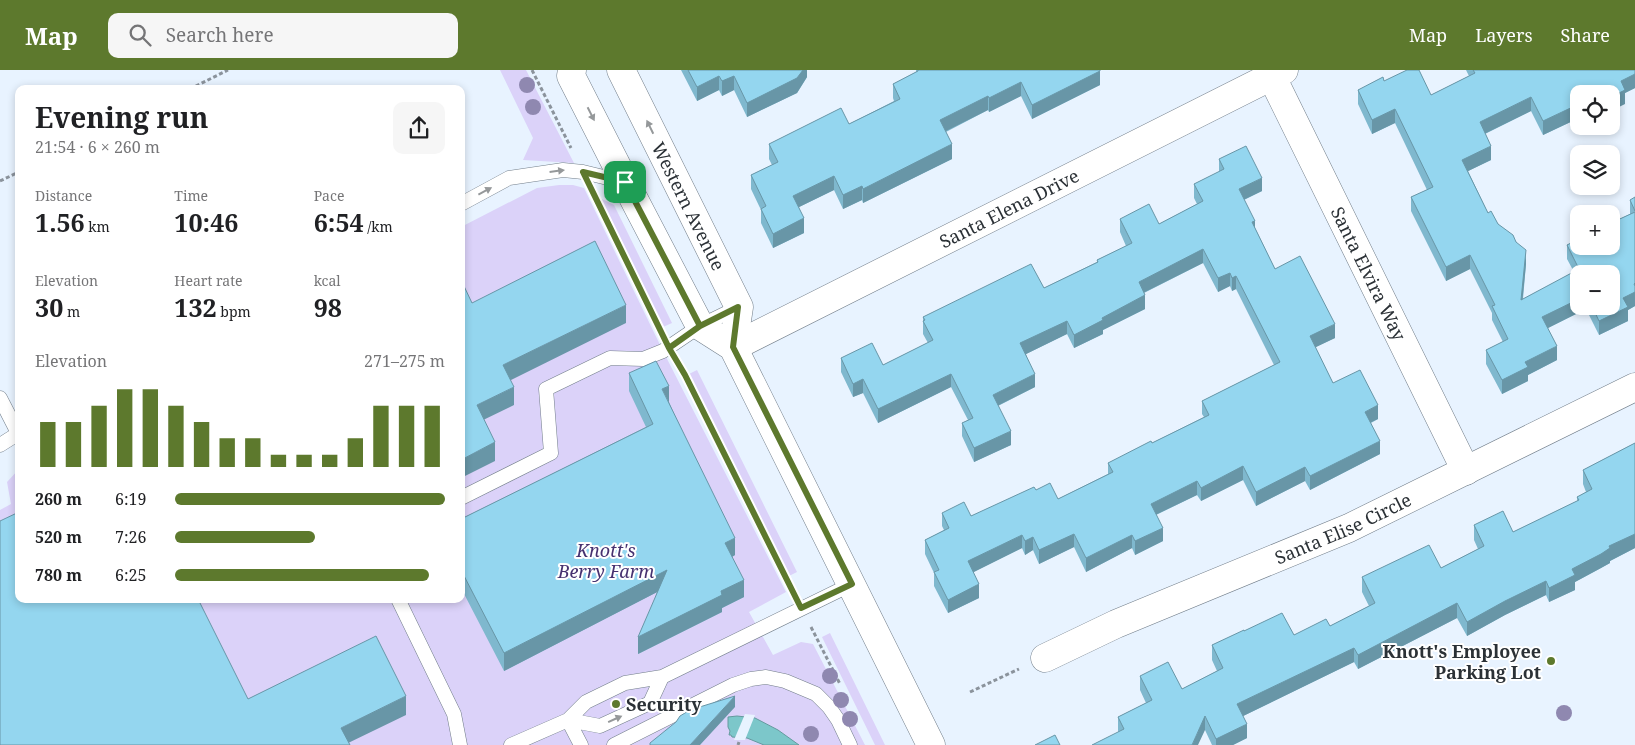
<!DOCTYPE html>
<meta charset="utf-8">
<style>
:root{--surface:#fff;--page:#f6f6f6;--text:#202124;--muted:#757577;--accent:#5d792d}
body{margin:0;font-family:"Noto Serif",serif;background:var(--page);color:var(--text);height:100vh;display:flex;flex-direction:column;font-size:19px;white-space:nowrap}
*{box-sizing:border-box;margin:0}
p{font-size:16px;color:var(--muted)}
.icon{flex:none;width:28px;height:28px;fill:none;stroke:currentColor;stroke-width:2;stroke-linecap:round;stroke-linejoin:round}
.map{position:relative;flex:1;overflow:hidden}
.panel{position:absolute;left:15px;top:15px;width:450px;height:518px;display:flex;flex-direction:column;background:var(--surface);border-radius:10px;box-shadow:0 2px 8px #0003}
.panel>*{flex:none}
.tools{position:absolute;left:1570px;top:15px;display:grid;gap:10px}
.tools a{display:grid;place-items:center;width:50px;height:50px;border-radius:10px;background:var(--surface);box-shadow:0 2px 8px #0003;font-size:25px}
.pin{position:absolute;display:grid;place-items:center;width:42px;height:42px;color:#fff;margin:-21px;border-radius:10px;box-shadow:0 2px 8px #0006}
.round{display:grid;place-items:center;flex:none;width:52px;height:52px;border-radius:10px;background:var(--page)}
.head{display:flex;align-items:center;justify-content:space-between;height:85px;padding:0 20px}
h1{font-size:28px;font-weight:700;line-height:38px}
.figures{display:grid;grid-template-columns:repeat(3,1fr);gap:8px;height:85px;padding:5px 20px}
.figures div{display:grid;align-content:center}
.figures b{font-size:25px;font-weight:700}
.figures small{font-size:14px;font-weight:400}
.figures p{font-size:14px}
.chart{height:140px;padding:10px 20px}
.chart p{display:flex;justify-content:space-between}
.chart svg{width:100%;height:90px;margin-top:5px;stroke:var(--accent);stroke-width:6}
ul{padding:0 20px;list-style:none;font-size:16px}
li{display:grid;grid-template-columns:80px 60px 1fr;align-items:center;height:38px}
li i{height:12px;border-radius:6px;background:var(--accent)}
header{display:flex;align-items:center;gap:30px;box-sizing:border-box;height:70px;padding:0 25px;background:var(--accent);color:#fff}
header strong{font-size:24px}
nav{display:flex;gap:28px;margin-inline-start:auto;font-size:18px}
.search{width:350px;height:45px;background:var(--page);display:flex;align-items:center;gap:12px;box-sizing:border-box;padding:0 18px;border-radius:10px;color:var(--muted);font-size:19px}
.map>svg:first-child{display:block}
.green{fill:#dbd2f9}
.water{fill:#7cc7ca;stroke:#649a9e}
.pier{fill:#e8f3ff}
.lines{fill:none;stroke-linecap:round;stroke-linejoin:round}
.service-casing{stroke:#727e8a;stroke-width:15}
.minor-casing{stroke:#727e8a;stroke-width:29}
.secondary-casing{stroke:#727e8a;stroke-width:29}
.path{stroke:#8b939c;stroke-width:3;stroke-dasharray:4 2.5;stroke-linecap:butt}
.service{stroke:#fff;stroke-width:14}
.minor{stroke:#fff;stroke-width:28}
.secondary{stroke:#fff;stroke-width:28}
.tree{fill:#8f88b0}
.wall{fill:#7fb8ce;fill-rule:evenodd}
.shaded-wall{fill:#6896a7}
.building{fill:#94d6ef;stroke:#6896a7}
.oneway{fill:#95989a}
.route-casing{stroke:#fff;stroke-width:10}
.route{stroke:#5d792d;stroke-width:6}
.poi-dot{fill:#5d792d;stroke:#fff;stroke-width:2}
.labels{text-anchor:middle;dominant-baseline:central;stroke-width:4;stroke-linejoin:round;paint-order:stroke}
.street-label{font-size:18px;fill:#2b3136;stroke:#fff}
.park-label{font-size:18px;font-style:italic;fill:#463170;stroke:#fff}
.poi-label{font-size:18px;font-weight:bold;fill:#2b3136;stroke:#fff;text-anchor:end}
</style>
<header>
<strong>Map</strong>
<div class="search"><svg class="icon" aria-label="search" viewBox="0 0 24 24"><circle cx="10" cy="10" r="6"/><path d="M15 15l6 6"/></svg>Search here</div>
<nav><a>Map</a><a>Layers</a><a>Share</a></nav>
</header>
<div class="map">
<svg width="1635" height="675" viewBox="0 0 1635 675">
<rect width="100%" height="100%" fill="#e8f3ff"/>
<path class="green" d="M500 0H526L574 93 523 90 533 68Z
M559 115H573L584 118 663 281 786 522 749 542 773 585 801 572 813 574 865 675H0V440L11 434 7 412 19 399V529H461V157L537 118Z
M600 128 614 135 672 253 663 257Z
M697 300 797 502 789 506 689 304Z
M830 563 885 675H875L822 567Z"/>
<path class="water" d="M737 646 755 648 778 660 799 675H764L747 668 732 667 731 665H729L730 661 728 657V647Z"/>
<path class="pier" d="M745 644 755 645 745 670H734Z"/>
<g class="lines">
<defs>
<path id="service" d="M461 134 509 108 563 100 583 102 624 112
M0 328 18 363
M0 375 19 363
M461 428 551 383 546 319 610 288 643 289 663 281 700 256 739 237
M398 529 454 644 460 675
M568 650 600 656 650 633 662 607
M568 650 581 675
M511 675 568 650 586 632 625 613 662 607 852 514
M614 675 733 615 751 609 766 607 785 611 816 624 829 637 838 650 850 675"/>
<g id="minor">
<path id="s1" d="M1272 7 1466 401"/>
<path id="s2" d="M733 277 1284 0"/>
<path id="s3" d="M1045 588 1116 554 1349 458 1635 317"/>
</g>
<g id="secondary">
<path d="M572 0 571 6 625 112 700 256 733 277 931 675"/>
<path id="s4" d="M621 0 739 237 733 277"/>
</g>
</defs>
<use href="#service" class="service-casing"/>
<use href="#minor" class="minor-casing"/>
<use href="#secondary" class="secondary-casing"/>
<path class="path" d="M532 0 571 78
M190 19 228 0
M0 111 19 102
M596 128 659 258
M679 296 792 520
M811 557 840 614
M970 622 1019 599
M738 675 739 672"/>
<use href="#service" class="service"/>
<use href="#minor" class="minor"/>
<use href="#secondary" class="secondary"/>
</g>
<g class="tree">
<circle cx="527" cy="15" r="8"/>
<circle cx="533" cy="37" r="8"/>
<circle cx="830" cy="606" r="8"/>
<circle cx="841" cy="630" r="8"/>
<circle cx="1564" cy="643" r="8"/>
<circle cx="850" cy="649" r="8"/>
<circle cx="811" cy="664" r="8"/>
</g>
<path class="wall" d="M681 0H807V7L797 23 747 47 734 20 722 26 719 20 697 31Z
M916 0H1100V15L1032 49 1021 26 989 42 988 40 946 62 952 89 863 133 862 130 843 139 834 120 799 137 804 163 773 178 761 153V140L751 119V105L772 95 769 89V74L849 54 894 31 893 28V14L916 2Z
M1466 0H1635V18L1625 23V34L1579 24V48L1543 65 1531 41 1485 64 1491 90 1468 101 1488 143 1498 154 1516 172 1526 194 1523 229 1574 202 1567 189V175L1630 144V130L1635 128V126V236L1628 240V251L1599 265 1586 239 1548 258 1557 290 1528 305V311L1502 324 1486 294V280L1503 272 1492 250V243L1470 199 1446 211 1411 141V127L1427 120 1395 53 1372 64 1358 34V20L1384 11 1431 25 1469 6ZM1579 204 1611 236H1579Z
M1219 89 1262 121 1244 130 1255 158 1275 199 1335 268 1315 277 1333 313 1378 349 1371 353 1380 384 1310 420 1305 411 1256 436 1243 410 1201 431 1197 425 1156 445 1163 471 1135 485 1132 478 1086 502 1074 477 1039 494 1033 480 1025 485 1022 478 973 502 979 528 948 543 934 516V503L925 484V470L944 460 942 456V443L971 446 1036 420 1058 429 1108 404V393L1152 373 1204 347 1202 344V331L1274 295 1236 219 1232 221 1230 216 1218 222 1203 193 1144 223 1145 239 1103 260V264L1074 278 1067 264 1026 284 1035 317 998 336 1011 375 974 392 962 366V353L968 350 951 317 878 353 863 323 853 327 841 302V288L883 295 928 273 923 264V247L1044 218 1097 192V190L1126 176 1120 162V149L1159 154 1197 134 1194 128V114L1219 102Z
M629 303 669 332 735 485 732 487 744 527 722 538V542L638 584 657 522 504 601 461 518V449L646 357 629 321Z
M1635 373V478L1610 491V493L1601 498 1575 512V520L1549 532 1546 525 1505 545 1467 566 1457 548 1358 599 1354 592 1243 646 1247 668 1233 675H1212L1205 660 1118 662V647L1146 633 1140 620V606L1182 619 1217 601 1212 590V575L1244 561 1294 565 1330 556 1369 536 1362 522V507L1441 498 1478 479 1474 470V455L1513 462 1577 431V427L1586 422 1583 414V400Z"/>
<path class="shaded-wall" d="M803 0H807V7L797 23 747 47V33Z
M1100 1V15L1032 49V35Z
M1635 4V18L1625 23V34L1611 41V27L1621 11Z
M719 6V20L697 31V17Z
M734 6V20L722 26V11Z
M1021 12V26L989 42V28Z
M988 26V40L940 64V50Z
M1531 27V41L1480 66V52Z
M1579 34V48L1543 65V51Z
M1395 39V53L1372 64V50Z
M952 74V89L863 133V119Z
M1491 76V90L1462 104V90Z
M834 106V120L793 140V126Z
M1262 108V121L1239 132V119Z
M862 116V130L843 139V125Z
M804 148V163L773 178V164Z
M1255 151V164L1252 152Z
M1203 179V193L1139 225V212Z
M1526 180V194L1521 244V230Z
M1470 185V199L1446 211V197Z
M1230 203V216L1218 222V208Z
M1236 206V219L1232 221V208Z
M1635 213V236L1628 240V251L1599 265V251L1623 228 1634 214Z
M1145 225V239L1103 260V264L1074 278V265L1102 248Z
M1579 229V236H1586V239L1542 261V247Z
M626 235V253L503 314V295Z
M1067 251V264L1020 287V273Z
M1335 254V268L1310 280V266Z
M1557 276V290L1528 305V311L1502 324V310L1525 292Z
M951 304V317L878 353V339Z
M1035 304V317L993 338V325Z
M863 309V323L853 327V314Z
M669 316V333L662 319Z
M514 317V335L477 353V335Z
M1378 335V349L1365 355V342Z
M1011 361V375L974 392V378Z
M1380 371V384L1310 420V406Z
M495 372V391L461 408V390Z
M1243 396V410L1201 431V418Z
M1305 397V411L1256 436V422Z
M1197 411V425L1151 447V434Z
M1163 458V471L1135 485V471Z
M1074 464V477L1039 494V480Z
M1635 464V478L1610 491V493L1601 498 1575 512V520L1549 532V518L1572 499 1609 476Z
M1022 465V478L968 505V491Z
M1132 465V478L1086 502V488Z
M1033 467V480L1025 485V471Z
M735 468V485L725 491V473Z
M667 500V517L504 601V583Z
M744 510V527L722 538V542L638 584V567L721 521Z
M1546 511V525L1505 545 1467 566V552L1505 531Z
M979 514V528L948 543V530Z
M1457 533V548L1358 599V585Z
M1354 578V592L1237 649V634Z
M406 626V645L344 675 341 658Z
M735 626V637L700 675H690Z
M1205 646V660L1198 675H1192Z
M1247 654V668L1233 675H1216V669Z"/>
<path class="building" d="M688 0H803L797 8 747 33 734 6 722 11 719 6 697 17Z
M918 0H1100V1L1032 35 1021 12 989 28 988 26 940 50 952 74 863 119 862 116 843 125 834 106 793 126 804 148 773 164 761 139 766 136 751 105 778 92 769 74 841 38 849 54 900 29 893 14 918 1Z
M1407 0H1419L1431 25 1475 3 1473 0H1635V4L1621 11 1625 20 1611 27V24H1579V34L1543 51 1531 27 1480 52 1491 76 1462 90 1488 143 1491 141 1498 154 1513 165 1516 172 1526 180 1521 230 1579 199 1567 175 1579 169V176H1611V153L1635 142V213L1634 214 1635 216V222L1623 228 1628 237 1599 251 1592 236H1611V204H1579V229L1542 247 1557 276 1525 292 1528 297 1502 310 1486 280 1508 269 1492 236 1495 235 1470 185 1446 197 1411 127 1433 117 1395 39 1372 50 1358 20 1383 7 1384 11Z
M1246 76 1262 108 1239 119 1255 151 1252 152 1275 199 1300 186 1335 254 1310 266 1333 313 1360 300 1378 335 1365 342 1380 371 1310 406 1305 397 1256 422 1243 396 1201 418 1197 411 1151 434 1163 458 1135 471 1132 465 1086 488 1074 464 1039 480 1033 467 1025 471 1022 465 968 491 979 514 948 530 934 502 939 500 925 470 949 458 942 443 964 432 971 446 1034 417 1036 420 1050 413 1058 429 1113 402 1108 393 1151 371 1152 373 1209 345 1202 331 1280 292 1236 206 1232 208 1230 203 1218 208 1203 179 1139 212 1145 225 1102 248 1103 250 1074 265 1067 251 1020 273 1035 304 993 325 1011 361 974 378 962 353 973 348 951 304 878 339 863 309 853 314 841 288 872 273 883 295 933 270 923 251 925 250 923 247 1031 194 1044 218 1098 192 1097 190 1132 173 1120 149 1149 134 1159 154 1203 131 1194 114 1224 99 1219 89Z
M1635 127V141L1630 130Z
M595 171 626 235 503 295 514 317 477 335 495 372 461 390V215L463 214 472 233Z
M656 291 669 316 662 319 735 468 725 473 744 510 721 521 722 525 638 567 667 500 504 583 461 500V449L653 354 629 303Z
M1635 373V464L1609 476 1610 478 1601 484 1572 499 1575 505 1549 518 1546 511 1505 531 1467 552 1457 533 1358 585 1354 578 1237 634 1247 654 1216 669 1205 646 1192 675H1092L1124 659 1118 647 1152 630 1140 606 1168 592 1182 619 1223 598 1212 575 1244 560V561L1282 543 1294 565 1326 549 1330 556 1375 533 1362 507 1429 475 1441 498 1484 476 1474 455 1503 441 1513 462 1579 430 1577 427 1592 419 1583 400Z
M19 442V529H198L248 629 376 566 406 626 341 658 350 675H0V451Z
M735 626 690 675H650V673L676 652 680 646 690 640Z
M1055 665 1060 675H1035Z"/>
<defs><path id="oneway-solid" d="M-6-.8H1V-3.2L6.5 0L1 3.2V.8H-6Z" transform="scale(1.25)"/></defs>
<g class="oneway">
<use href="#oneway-solid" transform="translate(591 44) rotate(63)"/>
<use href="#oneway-solid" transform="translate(650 57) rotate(-116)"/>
<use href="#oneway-solid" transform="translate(557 101) rotate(-7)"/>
<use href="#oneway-solid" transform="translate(485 121) rotate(-28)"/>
<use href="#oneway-solid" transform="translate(615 649) rotate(-24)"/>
</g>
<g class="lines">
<defs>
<path id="route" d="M625 112 700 256 669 278 685 305 801 538 852 514 733 277 738 237 700 256 669 278 583 102 625 112"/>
</defs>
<use href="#route" class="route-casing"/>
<use href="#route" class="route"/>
</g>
<g class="poi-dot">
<circle cx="1551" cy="591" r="5"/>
<circle cx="616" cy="634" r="5"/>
</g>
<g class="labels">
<g class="street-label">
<text stroke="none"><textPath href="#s4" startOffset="152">Western Avenue</textPath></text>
<text stroke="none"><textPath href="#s2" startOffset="309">Santa Elena Drive</textPath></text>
<text stroke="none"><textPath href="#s1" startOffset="219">Santa Elvira Way</textPath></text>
<text stroke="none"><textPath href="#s3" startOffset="325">Santa Elise Circle</textPath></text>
</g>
<g class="park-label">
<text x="606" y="480">Knott's<tspan x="606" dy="21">Berry Farm</tspan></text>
</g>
<g class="poi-label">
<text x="1541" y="581">Knott's Employee<tspan x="1541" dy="21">Parking Lot</tspan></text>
<text x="626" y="634" text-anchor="start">Security</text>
</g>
</g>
</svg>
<div class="tools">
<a><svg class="icon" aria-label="locate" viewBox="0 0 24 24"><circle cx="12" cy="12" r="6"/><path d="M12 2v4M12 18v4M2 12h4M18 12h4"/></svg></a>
<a><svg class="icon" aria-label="layers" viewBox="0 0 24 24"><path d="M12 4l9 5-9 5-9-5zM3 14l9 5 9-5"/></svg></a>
<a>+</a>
<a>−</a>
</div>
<div class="pin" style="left:625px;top:112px;background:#1e9e55"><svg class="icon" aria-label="arrive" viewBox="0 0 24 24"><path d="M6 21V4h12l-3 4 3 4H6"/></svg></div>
<section class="panel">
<div class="head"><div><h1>Evening run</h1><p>21:54 · 6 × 260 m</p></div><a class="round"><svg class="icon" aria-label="share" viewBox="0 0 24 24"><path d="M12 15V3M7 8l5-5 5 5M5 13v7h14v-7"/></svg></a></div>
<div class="figures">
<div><p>Distance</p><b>1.56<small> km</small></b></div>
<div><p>Time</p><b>10:46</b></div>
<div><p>Pace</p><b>6:54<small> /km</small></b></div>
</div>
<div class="figures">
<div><p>Elevation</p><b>30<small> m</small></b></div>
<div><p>Heart rate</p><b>132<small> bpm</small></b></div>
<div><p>kcal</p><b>98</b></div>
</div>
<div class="chart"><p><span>Elevation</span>271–275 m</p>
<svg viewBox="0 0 160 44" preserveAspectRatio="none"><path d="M5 44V22M15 44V22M25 44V14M35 44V6M45 44V6M55 44V14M65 44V22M75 44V30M85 44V30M95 44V38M105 44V38M115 44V38M125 44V30M135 44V14M145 44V14M155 44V14"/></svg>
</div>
<ul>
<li><b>260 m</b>6:19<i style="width:100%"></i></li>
<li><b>520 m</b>7:26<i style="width:52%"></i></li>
<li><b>780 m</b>6:25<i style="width:94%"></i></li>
</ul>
</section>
</div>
